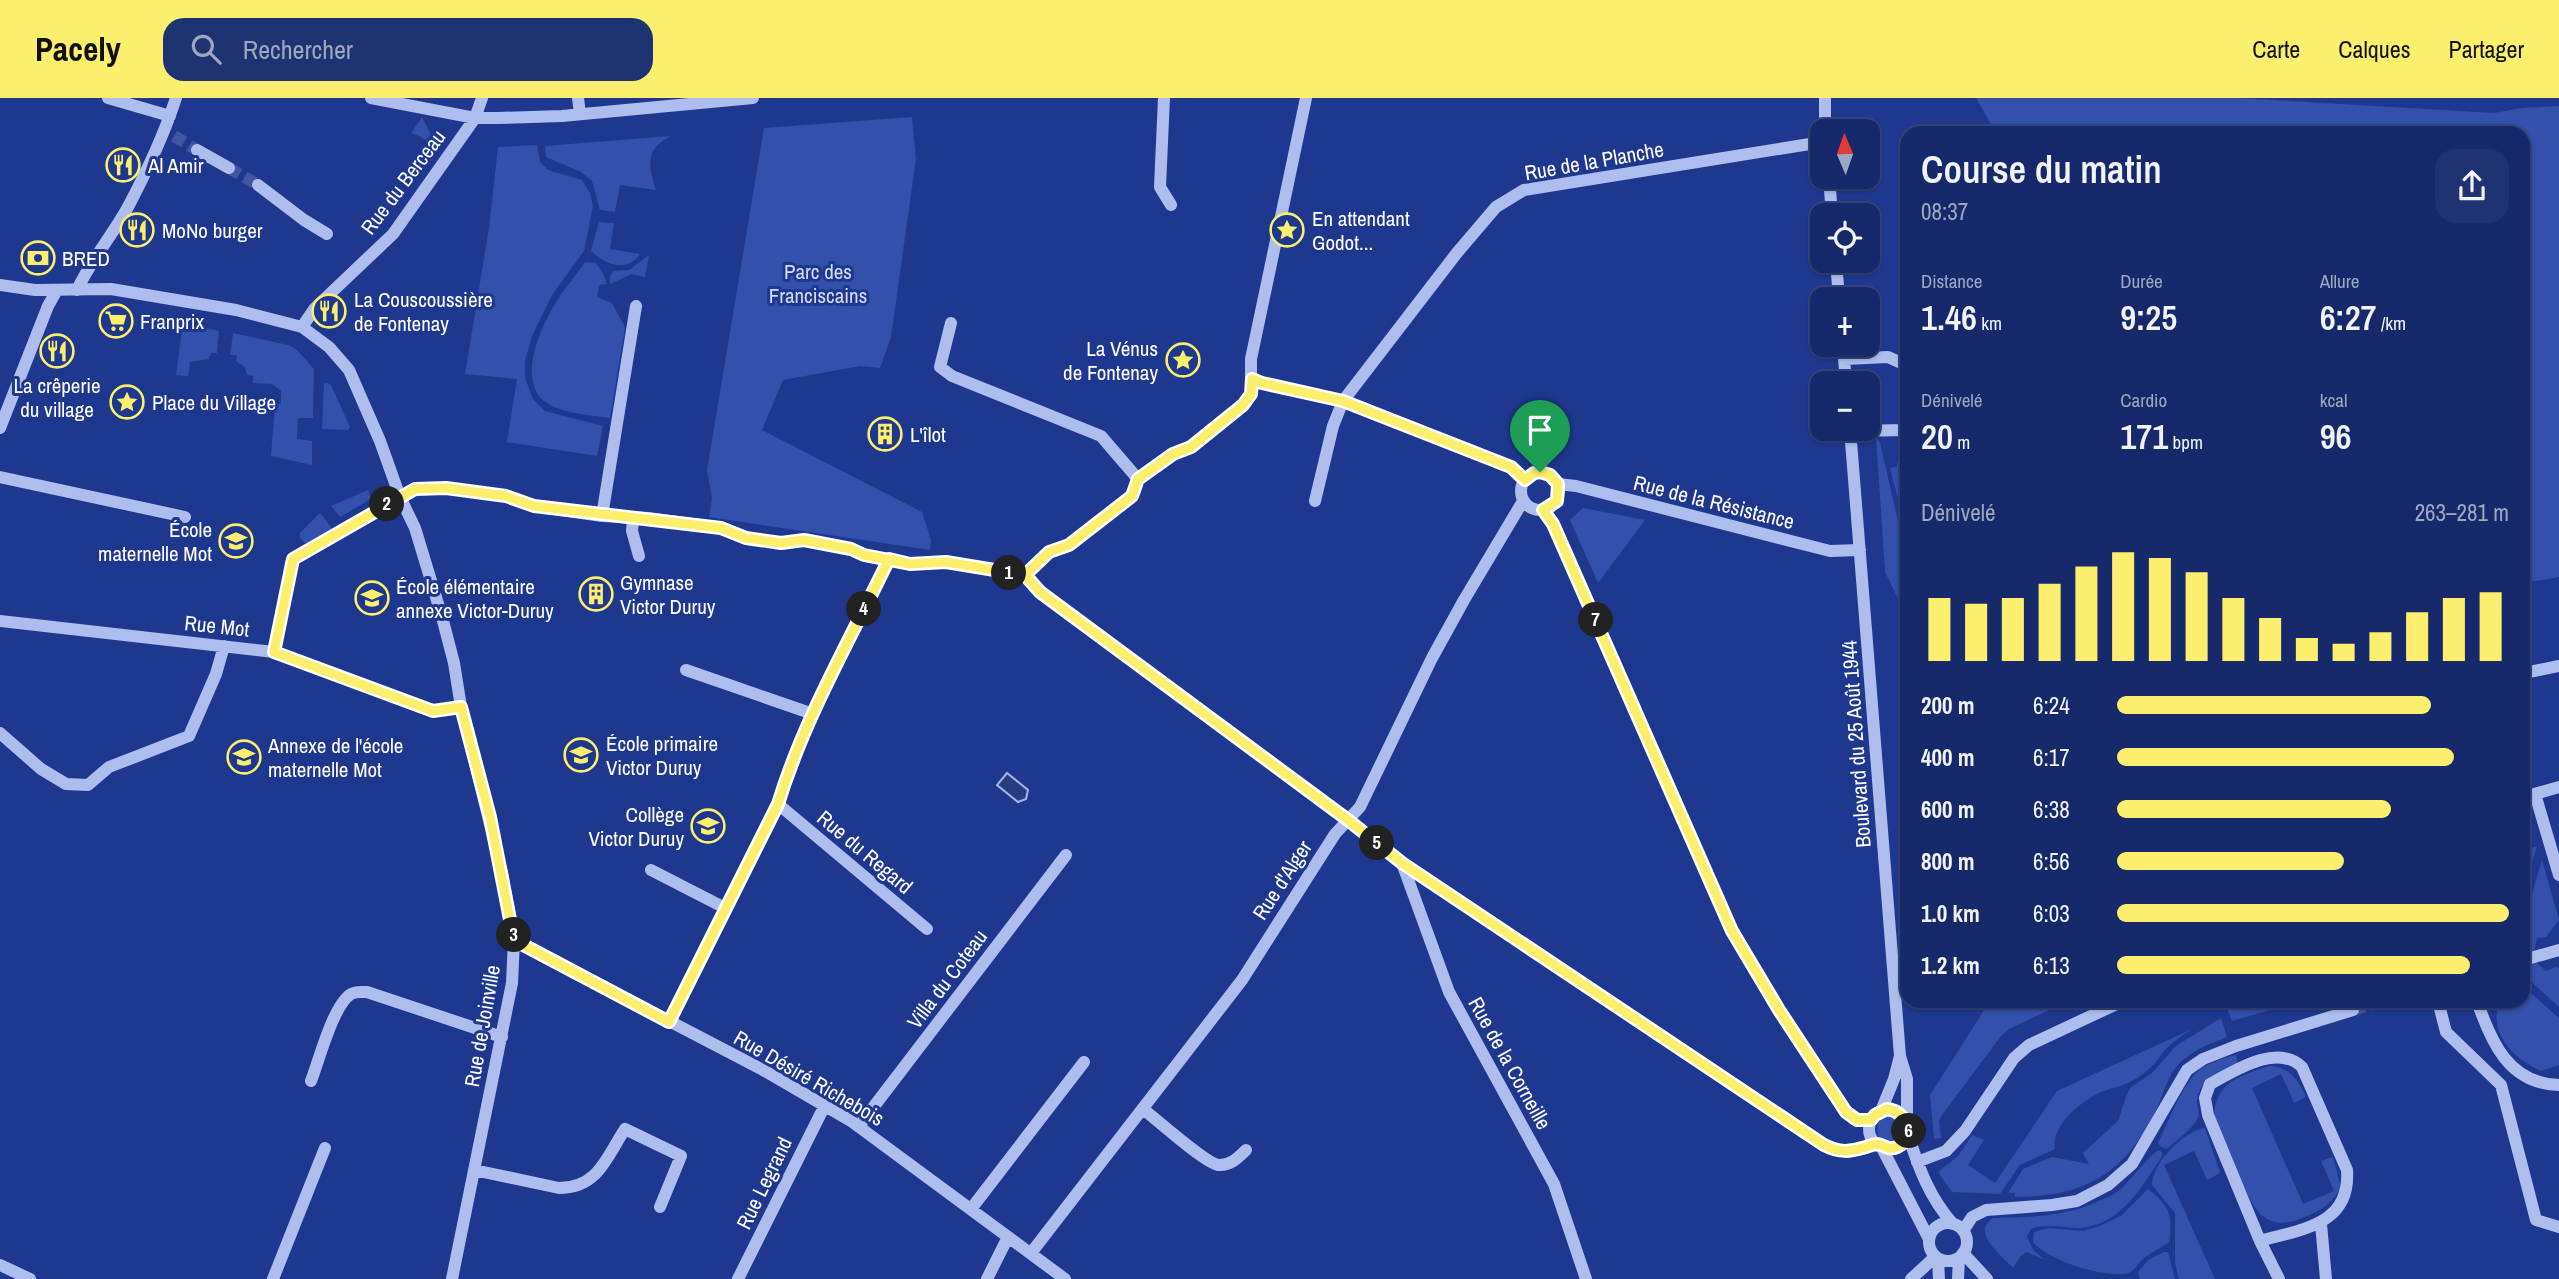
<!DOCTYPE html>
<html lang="fr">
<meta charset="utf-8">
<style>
:root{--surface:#162a6b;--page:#1f3271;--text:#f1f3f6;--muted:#9ea7c1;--line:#35467e;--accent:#fbef6d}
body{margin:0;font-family:"Archivo Narrow",sans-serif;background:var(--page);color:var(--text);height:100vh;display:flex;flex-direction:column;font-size:26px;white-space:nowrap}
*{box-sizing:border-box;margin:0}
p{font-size:23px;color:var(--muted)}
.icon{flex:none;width:38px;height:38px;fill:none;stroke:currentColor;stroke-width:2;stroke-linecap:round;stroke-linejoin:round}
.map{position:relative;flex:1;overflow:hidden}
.details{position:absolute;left:1900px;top:28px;width:630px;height:882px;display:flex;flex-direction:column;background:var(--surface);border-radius:21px;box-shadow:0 2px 5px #0004,0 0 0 2px var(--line)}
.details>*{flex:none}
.needle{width:46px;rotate:358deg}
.tools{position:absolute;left:1810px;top:21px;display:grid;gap:14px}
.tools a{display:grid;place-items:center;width:70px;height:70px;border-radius:14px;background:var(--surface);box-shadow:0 2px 5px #0004,0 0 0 2px var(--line);font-size:35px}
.pin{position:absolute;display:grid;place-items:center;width:60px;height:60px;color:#fff;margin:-72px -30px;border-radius:50% 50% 50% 0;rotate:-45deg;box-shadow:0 0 7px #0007}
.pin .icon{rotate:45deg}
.km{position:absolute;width:35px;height:35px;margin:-18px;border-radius:50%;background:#222;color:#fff;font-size:19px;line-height:35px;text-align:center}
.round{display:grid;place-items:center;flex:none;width:74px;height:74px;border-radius:21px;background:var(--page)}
.overview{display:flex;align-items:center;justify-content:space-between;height:119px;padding:0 21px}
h1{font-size:38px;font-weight:600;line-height:52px}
.figures{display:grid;grid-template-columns:repeat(3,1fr);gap:10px;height:119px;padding:7px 21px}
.figures div{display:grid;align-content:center}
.figures b{font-size:35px;font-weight:600}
.figures small{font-size:19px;font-weight:400}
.figures p{font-size:19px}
.chart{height:196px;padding:14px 21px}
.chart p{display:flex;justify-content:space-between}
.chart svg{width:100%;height:126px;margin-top:7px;stroke:var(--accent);stroke-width:6}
ul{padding:0 21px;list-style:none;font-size:23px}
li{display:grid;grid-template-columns:112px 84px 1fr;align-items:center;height:52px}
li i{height:18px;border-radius:9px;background:var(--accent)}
header{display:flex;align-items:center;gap:42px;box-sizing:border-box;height:98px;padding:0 35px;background:var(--accent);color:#111}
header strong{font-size:33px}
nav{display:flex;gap:38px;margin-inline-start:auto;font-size:24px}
.search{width:490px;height:63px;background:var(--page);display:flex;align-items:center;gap:18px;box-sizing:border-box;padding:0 24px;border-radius:21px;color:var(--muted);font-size:26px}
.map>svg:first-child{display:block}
.green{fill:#3250ac}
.water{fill:#293c7d;stroke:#a1b5ee;stroke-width:2}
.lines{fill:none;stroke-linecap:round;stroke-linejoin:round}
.minor-tunnel{stroke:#4056a0;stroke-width:12;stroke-dasharray:12 6;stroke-linecap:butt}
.minor{stroke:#adbded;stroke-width:12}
.route-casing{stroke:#fff;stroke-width:14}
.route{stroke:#fbef6d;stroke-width:9}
.labels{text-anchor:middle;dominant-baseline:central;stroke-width:6;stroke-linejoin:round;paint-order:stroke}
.street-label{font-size:21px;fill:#fff;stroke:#1e388f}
.poi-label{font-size:21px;fill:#fff;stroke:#1e388f;text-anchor:start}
.park-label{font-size:21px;fill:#d3dcf9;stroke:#1e388f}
</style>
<header>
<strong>Pacely</strong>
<div class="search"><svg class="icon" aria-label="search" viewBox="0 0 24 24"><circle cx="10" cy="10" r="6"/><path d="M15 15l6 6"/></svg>Rechercher</div>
<nav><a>Carte</a><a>Calques</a><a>Partager</a></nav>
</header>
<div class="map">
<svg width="2559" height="1181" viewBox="0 0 2559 1181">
<rect width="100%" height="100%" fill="#1e388f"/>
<path class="green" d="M1976 0H2239L2494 15 2522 10 2559 8V479L2524 485V35H1996Z
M422 19 439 52 421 39 411 35Z
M912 19 916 61 891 239 880 270 860 268 783 282 762 332 922 414 931 442 930 452 709 419 712 401 707 372 764 30Z
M671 38C645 51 648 67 656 92L620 87 615 114 600 112 592 83 581 74 546 59 545 48Z
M537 47 540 64 548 72 582 82 590 95 593 108 584 153 552 197 532 238 525 263V280L533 301 545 313 603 328 597 358 507 344 517 281 465 276 489 130 498 49Z
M599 124 614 125 610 151 640 156C627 175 606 167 591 153Z
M649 157 645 179 632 176 610 186V179L613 173 629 172Z
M585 164 596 165 603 175 607 186 599 187 597 199 612 205 625 229 610 320C591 317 564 316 547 305 515 285 541 227 557 203 565 189 577 177 585 164Z
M183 224 219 233 217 255H211L209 261 190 264 188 278 176 277Z
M233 235 288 247 296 251 314 271 313 320H298L297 341 312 343V367L271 358 275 306H281V293L272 286 253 285V278L247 277 245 269 236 263 237 257H230Z
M327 285 331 287 350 329 348 332 322 331 324 286Z
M1876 339 1880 345 1907 462V519L1885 474Z
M1907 363V396L1897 398 1890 370 1897 369V365Z
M368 392 371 401 340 419 331 408Z
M1583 410 1645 422 1598 485 1570 422Z
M320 415 331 429V432L309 445H305L300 440V435Z
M2537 748 2524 792V752Z
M2542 762 2559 822 2546 839 2537 840 2534 854 2524 857V822Z
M2537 865 2546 873 2556 869 2559 870V909L2524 877V869Z
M2524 889 2559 920V967L2541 973C2512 960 2489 936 2499 903H2524Z
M1990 903H2068L2009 931 2001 938 1942 1017 1939 1023 1941 1040 1934 1041 1930 997Z
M2260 903H2300L2232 923 2227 910Z
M2221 920 2227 939C2209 946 2190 953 2177 968 2165 982 2162 1002 2154 1017 2122 1077 2083 1099 2015 1099V1095H2008L2023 1071 2052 1059 2089 1066 2083 1055 2118 1023 2127 996 2131 989 2152 975 2176 948Z
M2192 931C2183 937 2174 943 2166 951 2159 959 2153 969 2144 975 2126 990 2111 988 2095 997 2077 1007 2051 1029 2055 1051L2020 1067 2000 1096 1952 1094 1938 1074 1958 1058 1972 1037 1984 1042 1968 1067 1995 1085 2057 993Z
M2236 957 2238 965C2221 975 2198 980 2197 1004 2197 1010 2200 1014 2198 1020 2192 1032 2176 1042 2167 1051L2161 1049 2158 1045C2169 1023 2179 993 2196 975 2205 966 2223 960 2236 957Z
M2269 968C2289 968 2299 983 2306 999L2294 1005 2281 976 2252 990 2303 1106 2334 1093 2321 1063 2333 1059 2341 1089C2332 1106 2323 1111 2305 1119 2261 1138 2252 1106 2237 1073 2229 1054 2222 1036 2214 1017 2216 983 2241 978 2269 968Z
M1885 1016 1894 1019 1900 1025 1899 1038 1893 1044H1885L1879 1039C1876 1030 1877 1022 1885 1016Z
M2205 1030 2220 1075 2207 1082 2194 1053 2164 1067 2215 1181H2179L2175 1165V1115L2152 1087C2152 1065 2184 1033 2205 1030Z
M2159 1052 2162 1054V1058C2142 1089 2120 1128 2079 1130 2062 1130 2047 1125 2031 1131L2027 1138 2033 1152 2045 1162 2026 1154 2020 1159 2013 1170C2002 1158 1970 1134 1993 1120 2032 1119 2066 1119 2101 1102 2108 1099 2115 1096 2121 1091 2130 1083 2150 1056 2159 1052Z
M2148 1091C2170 1108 2173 1118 2169 1144 2160 1151 2149 1155 2141 1163 2137 1167 2135 1172 2129 1175 2106 1181 2049 1163 2033 1144L2034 1134 2049 1130 2083 1133 2100 1128 2122 1117Z
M2164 1154H2168L2175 1181H2140L2138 1174 2148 1162Z"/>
<path class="water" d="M1007 675 1028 692 1026 701 1018 704 997 687Z"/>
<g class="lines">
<path class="minor-tunnel" d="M174 38 197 52
M229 70 258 87
M2353 912 2384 903"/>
<path class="minor" d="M108 0 170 18
M371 0 475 20H498L562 18 753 0
M578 0 580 16
M1164 0 1160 89 1171 107
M1825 0V33
M197 52 229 70
M1829 79 1832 117
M258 87 304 122 327 136
M1836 163 1839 201
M0 187 35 192 111 191 236 212 302 229 329 249 349 272 380 343 400 399 415 430 442 519 454 565 461 609 503 779 514 842 512 885 452 1181
M77 192C91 162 112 138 128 109 146 75 164 37 176 0
M951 225 940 269 952 278 1101 338 1138 381
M302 229 315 210 393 136 475 20 482 0
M1843 247 1846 285
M1845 261 1888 259 1908 268
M1252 281 1262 285 1343 303 1511 369 1525 382
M0 330 48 208 57 192
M1850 331 1900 958 1907 981V1024
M1850 333 1908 332
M1521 393a19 19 0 1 1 38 0a19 19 0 1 1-38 0Z
M0 379 185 419
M1558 386 1576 388 1830 453 1860 452
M1315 403 1333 328 1343 303 1456 156 1496 109 1524 92 1822 44
M1543 412 1555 429 1732 833 1779 912 1846 1014 1857 1022H1871
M602 418 636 208
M633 421 632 433 639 458
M1025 477 1049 454 1069 447 1132 398 1138 381 1173 356 1191 349 1243 307 1251 296V261L1306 0
M0 523 274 554 433 613 461 609
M274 554 293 461 415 391 446 390 506 398 534 408 602 418 648 420 721 430 746 440 781 445 804 442 851 451 864 457 910 466 946 464 1025 477 1040 494 1348 722 1402 765 1824 1047C1846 1058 1854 1053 1876 1046
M686 572 813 616
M2524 575 2559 568
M0 635 41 671 66 686 88 687 109 669 189 638 216 576 224 548
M2535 696 2559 777
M2524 699 2559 689
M778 706 927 831
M1402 765 1449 894 1554 1086 1586 1181
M651 772 725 810
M514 842 763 972 851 1023 1065 1181
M2524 862 2559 852
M2438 903 2446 934 2501 987 2536 1122 2559 1129
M2477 903C2491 944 2509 986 2559 987
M669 924 778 706C804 620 851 542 889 461
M311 983C319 963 333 907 351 896 356 893 361 894 367 894L502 939
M1143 1011C1156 1021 1205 1065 1218 1067 1230 1068 1238 1060 1246 1052
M1869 1031a20 20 0 1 1 40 0a20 20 0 1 1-40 0Z
M1881 1013 1894 981 1900 958
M859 1028 1066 757
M1908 1037C1919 1070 1929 1099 1953 1126
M1882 1050 1929 1141
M1917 1064 1946 1053 1965 1033 2014 960 2029 947 2123 903
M474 1072 559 1090C598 1090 606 1060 625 1031L681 1058 660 1109
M971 1111 1084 964
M1929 1144a19 19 0 1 1 38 0a19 19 0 1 1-38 0Z
M2321 1126 2326 1181
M1963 1133 1972 1119 1986 1112 2052 1107 2077 1103 2108 1087 2132 1066 2187 972 2203 961 2236 948 2353 912
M2260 1143C2302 1131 2351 1127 2347 1072L2302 969C2277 945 2236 972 2210 986L2205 1000 2208 1017 2260 1143 2279 1181
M1031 1155 1242 882 1335 736 1360 709 1432 560 1464 502 1523 403
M1963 1155 1987 1181
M1938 1161 1939 1181
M0 1167 30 1181
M273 1181 325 1050
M738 1181 825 1007
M987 1181 1008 1139
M1911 1181 1935 1159
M1958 1181 1959 1160"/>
</g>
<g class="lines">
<defs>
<path id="route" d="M1540 374 1534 375 1525 382 1511 369 1343 303 1262 285 1252 281 1251 296 1243 307 1191 349 1173 356 1138 381 1132 398 1069 447 1049 454 1025 477 946 464 910 466 864 457 851 451 804 442 781 445 746 440 721 430 534 408 506 398 446 390 415 391 293 461 274 554 433 613 461 609 490 719 514 842 669 924 778 706C804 621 850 542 889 461L910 466 946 464 1025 477 1040 494 1348 722 1402 765 1824 1047C1840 1055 1849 1054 1866 1049 1869 1048 1873 1046 1877 1046 1885 1047 1888 1053 1897 1049 1919 1039 1906 1013 1887 1011L1875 1017 1871 1022H1857L1846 1014 1779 912 1732 833 1553 426 1543 412 1557 403 1558 386 1550 377 1540 374"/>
</defs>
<use href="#route" class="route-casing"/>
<use href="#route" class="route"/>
</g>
<defs>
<symbol id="restaurant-ring" viewBox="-11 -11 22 22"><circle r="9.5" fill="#1e388f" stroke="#fbef6d" stroke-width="1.5"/><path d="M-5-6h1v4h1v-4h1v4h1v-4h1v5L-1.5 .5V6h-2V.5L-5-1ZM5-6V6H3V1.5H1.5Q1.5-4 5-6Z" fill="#fbef6d"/></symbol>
<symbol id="sight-ring" viewBox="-11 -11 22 22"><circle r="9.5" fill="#1e388f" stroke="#fbef6d" stroke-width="1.5"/><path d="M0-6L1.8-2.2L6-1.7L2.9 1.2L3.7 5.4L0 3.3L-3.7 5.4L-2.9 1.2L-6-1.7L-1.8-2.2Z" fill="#fbef6d"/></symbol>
<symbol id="bank-ring" viewBox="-11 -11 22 22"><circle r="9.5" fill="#1e388f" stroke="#fbef6d" stroke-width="1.5"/><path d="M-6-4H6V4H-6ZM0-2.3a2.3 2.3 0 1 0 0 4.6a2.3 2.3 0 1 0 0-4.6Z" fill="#fbef6d"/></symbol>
<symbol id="supermarket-ring" viewBox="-11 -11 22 22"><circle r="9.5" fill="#1e388f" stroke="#fbef6d" stroke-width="1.5"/><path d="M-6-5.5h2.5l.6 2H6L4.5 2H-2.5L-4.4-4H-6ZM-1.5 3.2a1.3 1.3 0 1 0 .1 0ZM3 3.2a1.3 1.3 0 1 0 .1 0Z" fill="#fbef6d"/></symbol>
<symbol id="building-ring" viewBox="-11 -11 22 22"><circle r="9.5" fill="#1e388f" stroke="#fbef6d" stroke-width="1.5"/><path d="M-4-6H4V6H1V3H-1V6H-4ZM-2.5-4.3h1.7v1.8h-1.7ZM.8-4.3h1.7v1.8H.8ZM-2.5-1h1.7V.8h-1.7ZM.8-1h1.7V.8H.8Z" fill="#fbef6d"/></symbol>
<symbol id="school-ring" viewBox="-11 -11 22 22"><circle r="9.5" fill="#1e388f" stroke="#fbef6d" stroke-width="1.5"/><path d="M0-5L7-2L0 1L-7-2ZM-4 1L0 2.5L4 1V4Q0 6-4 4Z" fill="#fbef6d"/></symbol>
</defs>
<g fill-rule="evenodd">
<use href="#restaurant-ring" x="104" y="48" width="38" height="38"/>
<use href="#restaurant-ring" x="118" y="113" width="38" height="38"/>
<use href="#sight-ring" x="1268" y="113" width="38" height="38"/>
<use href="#bank-ring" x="19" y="141" width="38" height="38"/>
<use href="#restaurant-ring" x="310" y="194" width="38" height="38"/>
<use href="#supermarket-ring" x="97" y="204" width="38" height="38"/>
<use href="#restaurant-ring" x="38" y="234" width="38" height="38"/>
<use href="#sight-ring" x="1164" y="243" width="38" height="38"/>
<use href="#sight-ring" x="108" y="285" width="38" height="38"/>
<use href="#building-ring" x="866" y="317" width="38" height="38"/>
<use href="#school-ring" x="217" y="424" width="38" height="38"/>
<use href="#building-ring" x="577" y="477" width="38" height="38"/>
<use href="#school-ring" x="353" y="481" width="38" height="38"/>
<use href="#school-ring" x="562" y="638" width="38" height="38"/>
<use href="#school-ring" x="225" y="640" width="38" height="38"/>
<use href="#school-ring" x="689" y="709" width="38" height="38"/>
</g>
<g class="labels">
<g class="street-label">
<text transform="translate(1594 63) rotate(-10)">Rue de la Planche</text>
<text transform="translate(403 84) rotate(-53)">Rue du Berceau</text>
<text transform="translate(1714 404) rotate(14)">Rue de la Résistance</text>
<text transform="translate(217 528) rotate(6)">Rue Mot</text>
<text transform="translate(1856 646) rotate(-94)">Boulevard du 25 Août 1944</text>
<text transform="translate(865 754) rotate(40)">Rue du Regard</text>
<text transform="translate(1282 782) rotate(-57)">Rue d'Alger</text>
<text transform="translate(947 881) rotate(-53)">Villa du Coteau</text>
<text transform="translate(482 928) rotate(-80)">Rue de Joinville</text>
<text transform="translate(1510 965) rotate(61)">Rue de la Corneille</text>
<text transform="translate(809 980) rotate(30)">Rue Désiré Richebois</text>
<text transform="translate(764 1085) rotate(-64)">Rue Legrand</text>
</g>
<g class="poi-label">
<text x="148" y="67">Al Amir</text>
<text x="1312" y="120">En attendant<tspan x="1312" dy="24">Godot...</tspan></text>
<text x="162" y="132">MoNo burger</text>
<text x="62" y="160">BRED</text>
<text x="354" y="201">La Couscoussière<tspan x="354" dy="24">de Fontenay</tspan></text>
<text x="140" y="223">Franprix</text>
<text x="1158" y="250" text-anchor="end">La Vénus<tspan x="1158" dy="24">de Fontenay</tspan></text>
<text x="57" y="287" text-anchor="middle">La crêperie<tspan x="57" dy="24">du village</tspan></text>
<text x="152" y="304">Place du Village</text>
<text x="910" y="336">L'îlot</text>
<text x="212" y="431" text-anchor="end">École<tspan x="212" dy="24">maternelle Mot</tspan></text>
<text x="620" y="484">Gymnase<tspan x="620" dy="24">Victor Duruy</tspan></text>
<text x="396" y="488">École élémentaire<tspan x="396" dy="24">annexe Victor-Duruy</tspan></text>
<text x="606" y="645">École primaire<tspan x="606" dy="24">Victor Duruy</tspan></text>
<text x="268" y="647">Annexe de l'école<tspan x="268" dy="24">maternelle Mot</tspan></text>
<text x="684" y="716" text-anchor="end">Collège<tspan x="684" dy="24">Victor Duruy</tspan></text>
</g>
<g class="park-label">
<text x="818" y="173">Parc des<tspan x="818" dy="24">Franciscains</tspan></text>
</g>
</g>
</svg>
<div class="tools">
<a><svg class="needle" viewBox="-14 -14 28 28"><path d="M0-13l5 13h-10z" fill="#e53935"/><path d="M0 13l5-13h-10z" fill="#9ea7c1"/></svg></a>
<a><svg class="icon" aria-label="locate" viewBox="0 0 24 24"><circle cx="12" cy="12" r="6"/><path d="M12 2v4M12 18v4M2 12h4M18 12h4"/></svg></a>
<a>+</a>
<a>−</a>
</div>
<div class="pin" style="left:1540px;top:374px;background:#1e9e55"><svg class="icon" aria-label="arrive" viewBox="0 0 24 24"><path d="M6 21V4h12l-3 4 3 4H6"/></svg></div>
<b class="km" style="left:1009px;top:475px">1</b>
<b class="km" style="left:387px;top:406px">2</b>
<b class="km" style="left:514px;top:837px">3</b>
<b class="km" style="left:864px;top:511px">4</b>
<b class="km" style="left:1377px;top:745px">5</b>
<b class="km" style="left:1909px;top:1033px">6</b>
<b class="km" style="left:1596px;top:522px">7</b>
<section class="details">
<div class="overview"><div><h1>Course du matin</h1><p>08:37</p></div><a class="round"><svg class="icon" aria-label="share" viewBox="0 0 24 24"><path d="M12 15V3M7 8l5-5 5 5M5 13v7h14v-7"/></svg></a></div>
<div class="figures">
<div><p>Distance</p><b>1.46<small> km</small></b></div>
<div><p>Durée</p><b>9:25</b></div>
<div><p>Allure</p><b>6:27<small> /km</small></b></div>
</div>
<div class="figures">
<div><p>Dénivelé</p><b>20<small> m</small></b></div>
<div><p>Cardio</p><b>171<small> bpm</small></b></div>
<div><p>kcal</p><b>96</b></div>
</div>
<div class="chart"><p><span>Dénivelé</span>263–281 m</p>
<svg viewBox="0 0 160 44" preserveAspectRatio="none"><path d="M5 44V22M15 44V24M25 44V22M35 44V17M45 44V11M55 44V6M65 44V8M75 44V13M85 44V22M95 44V29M105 44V36M115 44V38M125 44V34M135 44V27M145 44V22M155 44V20"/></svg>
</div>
<ul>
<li><b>200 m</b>6:24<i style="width:80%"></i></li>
<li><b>400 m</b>6:17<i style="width:86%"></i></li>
<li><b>600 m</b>6:38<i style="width:70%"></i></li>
<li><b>800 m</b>6:56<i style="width:58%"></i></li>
<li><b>1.0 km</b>6:03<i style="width:100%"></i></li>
<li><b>1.2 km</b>6:13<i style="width:90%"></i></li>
</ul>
</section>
</div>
